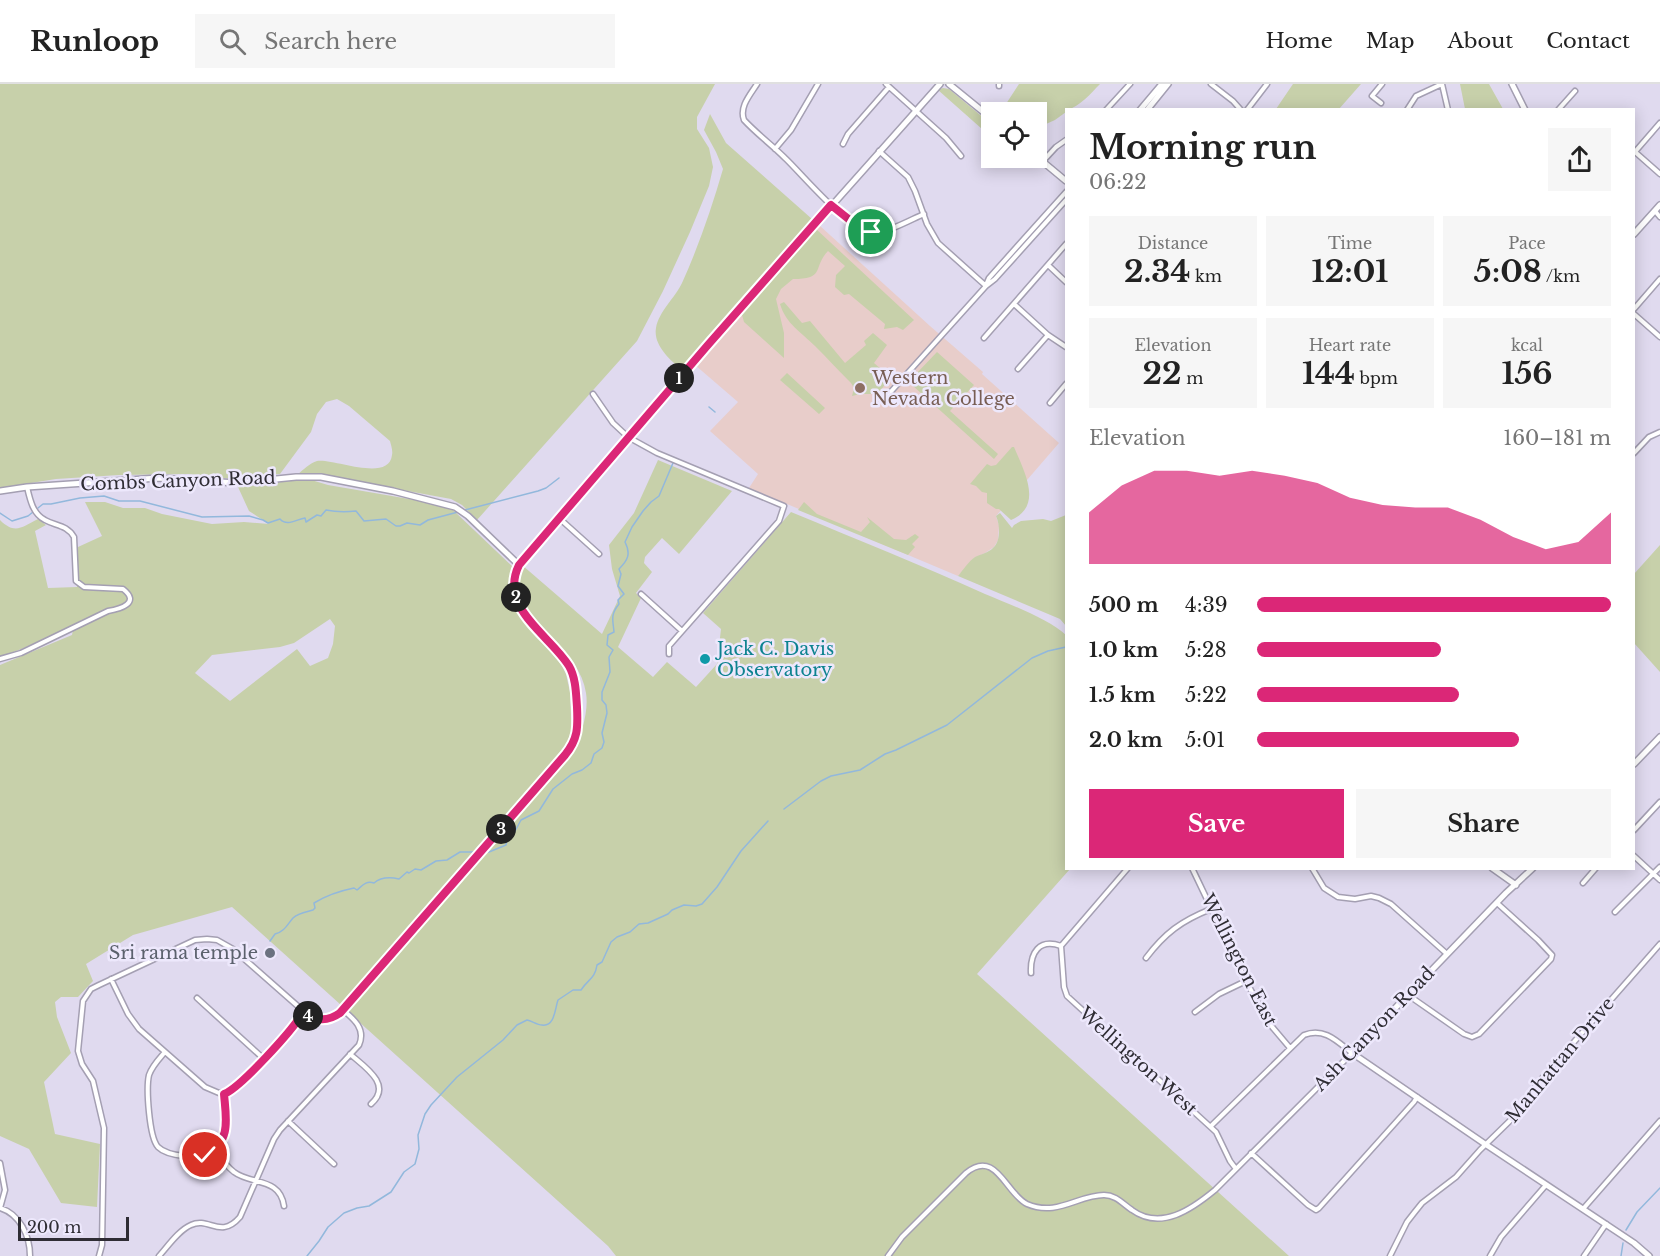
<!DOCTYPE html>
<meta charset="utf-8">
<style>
:root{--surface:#fff;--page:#f6f6f6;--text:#222;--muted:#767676;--line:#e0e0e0;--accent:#db2777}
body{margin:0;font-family:"Libre Baskerville",serif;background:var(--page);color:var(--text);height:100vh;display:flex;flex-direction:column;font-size:22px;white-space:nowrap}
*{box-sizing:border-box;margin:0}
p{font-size:20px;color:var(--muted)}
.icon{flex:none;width:33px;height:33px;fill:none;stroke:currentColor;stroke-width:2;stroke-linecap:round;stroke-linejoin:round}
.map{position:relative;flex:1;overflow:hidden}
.side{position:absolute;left:1065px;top:24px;width:570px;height:762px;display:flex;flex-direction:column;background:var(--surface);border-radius:0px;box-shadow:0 3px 15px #0003}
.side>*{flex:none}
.fabs{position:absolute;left:981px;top:18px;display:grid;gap:12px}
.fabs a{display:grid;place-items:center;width:66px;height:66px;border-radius:0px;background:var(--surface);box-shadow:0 3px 15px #0003;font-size:30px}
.scale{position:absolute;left:18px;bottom:15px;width:111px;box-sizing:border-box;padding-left:6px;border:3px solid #2f2d34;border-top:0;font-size:16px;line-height:21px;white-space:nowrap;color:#2f2d34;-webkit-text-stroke:4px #ede8fc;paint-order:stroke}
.pin{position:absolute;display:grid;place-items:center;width:51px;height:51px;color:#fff;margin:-26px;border:3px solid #fff;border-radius:50%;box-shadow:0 2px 6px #0007}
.km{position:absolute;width:30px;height:30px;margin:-15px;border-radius:50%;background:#222;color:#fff;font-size:16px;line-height:30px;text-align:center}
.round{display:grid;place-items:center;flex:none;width:63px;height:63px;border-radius:0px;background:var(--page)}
.head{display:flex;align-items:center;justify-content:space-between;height:102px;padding:0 24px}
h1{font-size:33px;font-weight:700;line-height:45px}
.stats{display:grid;grid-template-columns:repeat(3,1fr);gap:9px;height:102px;padding:6px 24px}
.stats div{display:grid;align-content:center;border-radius:0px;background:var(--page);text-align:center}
.stats b{font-size:30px;font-weight:700}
.stats small{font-size:16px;font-weight:400}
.stats p{font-size:16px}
.chart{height:168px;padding:12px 24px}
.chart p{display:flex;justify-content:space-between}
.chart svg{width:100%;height:108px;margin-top:6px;fill:var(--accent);opacity:.7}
.action{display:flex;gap:12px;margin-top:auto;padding:12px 24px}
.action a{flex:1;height:69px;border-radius:0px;background:var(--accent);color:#fff;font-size:24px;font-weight:700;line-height:69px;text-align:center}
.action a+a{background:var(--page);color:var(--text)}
ul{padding:0 24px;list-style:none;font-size:20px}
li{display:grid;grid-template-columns:96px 72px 1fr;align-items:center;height:45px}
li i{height:15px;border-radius:8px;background:var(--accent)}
header{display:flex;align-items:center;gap:36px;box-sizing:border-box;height:84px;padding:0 30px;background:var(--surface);border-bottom:2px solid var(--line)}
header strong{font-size:28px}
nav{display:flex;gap:33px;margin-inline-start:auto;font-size:21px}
.search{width:420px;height:54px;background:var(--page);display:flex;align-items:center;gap:15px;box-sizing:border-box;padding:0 21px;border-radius:0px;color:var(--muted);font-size:22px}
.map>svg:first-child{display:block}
.education{fill:#e8cdca}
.green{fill:#c7d0aa;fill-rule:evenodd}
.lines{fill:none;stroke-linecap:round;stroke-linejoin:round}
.stream{stroke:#92b8dc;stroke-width:1.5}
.street-casing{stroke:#a49fb2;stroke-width:7}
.secondary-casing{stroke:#a49fb2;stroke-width:8}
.street{stroke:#fff;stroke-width:4}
.secondary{stroke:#fff;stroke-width:5}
.route-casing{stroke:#fff;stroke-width:12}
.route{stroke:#db2777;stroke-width:8}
.education-dot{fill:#8d6e63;stroke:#ede8fc;stroke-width:2}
.culture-dot{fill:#0f9aa8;stroke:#ede8fc;stroke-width:2}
.worship-dot{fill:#6b7280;stroke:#ede8fc;stroke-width:2}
.labels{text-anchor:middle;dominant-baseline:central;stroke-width:5;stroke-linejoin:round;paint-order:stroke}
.education-label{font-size:18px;fill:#785e54;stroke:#ede8fc;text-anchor:start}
.street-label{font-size:18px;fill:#2f2d34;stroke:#ede8fc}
.culture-label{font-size:18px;fill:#0d838f;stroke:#ede8fc;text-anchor:start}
.worship-label{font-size:18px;fill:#5b616d;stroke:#ede8fc;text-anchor:end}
</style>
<header>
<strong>Runloop</strong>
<div class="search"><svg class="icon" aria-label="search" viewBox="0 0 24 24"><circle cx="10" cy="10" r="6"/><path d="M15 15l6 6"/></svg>Search here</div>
<nav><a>Home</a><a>Map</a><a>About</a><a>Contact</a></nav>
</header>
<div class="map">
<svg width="1660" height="1172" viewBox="0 0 1660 1172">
<rect width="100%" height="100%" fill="#e0daef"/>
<path class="education" d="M819 141 930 242 983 288 982 290 1059 359 996 432 999 442 998 456 994 463 985 469 974 474 958 492 749 404 758 390 710 347 738 318 695 281Z"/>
<path class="green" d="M0 0H715L697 33V45L709 64 713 83 709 102 690 148 663 207 637 257 477 436 462 421 451 415 386 403 298 390C303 386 310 379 317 377 333 374 389 399 392 371 393 367 391 361 390 357L349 322 337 315 326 318 317 330 311 348 280 390 232 395 188 390 119 391 56 395 0 404Z
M1019 0H1100C1091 9 1080 23 1066 26V28L1055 36 1037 44 1036 28H1006L1004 23Z
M1293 0H1361L1339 25H1276Z
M1460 0H1489L1503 25H1465Z
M943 4 949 5 991 40V53L938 6Z
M710 30 726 59 812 135 801 152 682 286C670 276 653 261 656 244 659 227 675 214 682 199 698 164 712 123 723 85L716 68 704 46Z
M816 145 914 236 903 246 897 243 884 245 885 240 849 210 844 211 835 203 836 191 845 182 828 167C812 184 826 195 793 195L781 205 776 215 784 249V274L744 238 742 231 753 214Z
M784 218 802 239 810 237 845 279 866 261 864 257 873 249 887 261 874 279 881 285 880 287 890 292C890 299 883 300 881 307L875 308 873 310H860L852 312 854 304 851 299C839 287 828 275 815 262 801 248 786 240 780 220Z
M937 268 974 301 950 327 998 370 994 375 912 301 914 298 915 291Z
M787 289 825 324 819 330 780 296Z
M1012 363H1014C1024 387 1044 422 1011 436L999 425H996L987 419V409L982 408 976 402 970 400 987 380 991 382 996 381Z
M658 376 732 407 679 470 662 454 645 473 644 479 652 488 636 509 641 514 618 563 653 593 667 578 696 603 717 580 721 545 703 529 791 428C856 455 921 481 985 510 1009 520 1049 535 1066 551V784L1070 785 977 890 1289 1172H616L608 1162 347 927 574 667C581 650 589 628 586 609 580 565 525 544 517 503 515 496 519 488 522 481L602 550 620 512 612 485 609 461 634 429Z
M308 395 328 401 415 416 453 426 513 483 508 500 512 516 524 538 561 580 566 590 570 608 572 654 568 663 540 695 341 921 232 823 133 851 86 880 93 897 78 913H61L55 918 57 933 71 969 44 998 55 1050 100 1060 97 1123 61 1119 29 1065 0 1052V581L72 551 74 541 24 564 0 573V436C15 451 22 443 38 435L46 441 35 447 48 504 77 503 78 463 102 452 85 418H105L123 424H145L162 430 212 440 244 438 269 440 249 427 238 403ZM330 535 335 542 333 560 328 574 310 582 297 565 230 617 195 589 212 571 280 563 294 559Z
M804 418 817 430 861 448 870 438 867 433 894 455 906 456 915 450 919 453 912 460 915 463 908 471 798 426Z
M1000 429 1012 444 1014 441 1021 437 1043 435 1051 437 1066 431V542L1060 535 958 492C963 486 969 477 975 473 981 470 988 469 993 464 1001 457 1000 441 996 432Z
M1660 461V588L1634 559V490Z"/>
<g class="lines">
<path class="stream" d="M709 323 715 328
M38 424 43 420H51L80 414 104 412 119 417H140L202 433 249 432 263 436 268 439 280 435C287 443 297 435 305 434L306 438 317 431 321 432 326 426C336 428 346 428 356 427L364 437 386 435 396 442H400L407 439 420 441 428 436 458 428
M465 426 538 407 546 404 559 394
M0 429 12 437 28 432 33 428
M784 725 821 697 831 692 860 686 885 670 896 666 947 641 1032 574 1048 567 1066 563
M485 768H489L506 761 507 756 514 749 521 736 539 727 553 705 572 690 582 686 591 679 594 670 602 664 604 658 602 649 607 629 606 621 602 616V608L610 588 609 573 613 566 607 561 608 551 614 548C613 536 610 531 619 520L618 516 624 510 618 502 621 490 619 485C628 476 631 470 625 458L632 443 643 427 651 418 659 412 673 379
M270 857 275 850C284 848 287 841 293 834 298 829 306 828 313 826L315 824 314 819C327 811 339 807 354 804L357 806C362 802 366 796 374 799 381 793 390 793 399 795L407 788 409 789 415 785 421 786 436 777 447 776 460 768H477
M1626 1146 1637 1128 1660 1104
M307 1172 319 1157 328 1143 344 1129 357 1124 369 1122 391 1108 404 1088 415 1080 419 1065 418 1051 425 1030 431 1021 457 993 503 956 517 941 527 936C532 937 537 941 542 941 555 943 555 924 558 916L573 906H581C588 895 595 895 597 881L602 878 611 858 617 853 630 848 639 840 648 839 668 830 672 826 684 821 696 822 702 820 717 803 741 767 768 737
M1621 1172 1623 1159"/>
<defs>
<path id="street" d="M757 0C750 11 739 23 744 36 757 50 772 61 785 74 803 91 848 146 872 148 886 150 910 136 924 130
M886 0 946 54 961 72
M999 0V2
M1211 0 1233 17 1241 26
M1442 0 1448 26
M1381 19 1372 12 1382 0
M1106 26 1130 0
M1247 26 1267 0
M1407 26 1416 12 1442 0
M1558 26 1575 7
M843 60 848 50 889 3
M775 65 791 46 818 0
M879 67 908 93 915 107 927 140 938 159 986 202
M1634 67 1660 90
M1634 69 1660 39
M1043 77 1056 63 1066 56
M1655 127 1660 133
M1048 181 1066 198
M986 201 989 194 1066 108
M1014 220 1048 251 1066 263
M1634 225 1660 195
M1634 230 1660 253
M984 254 1066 160
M1018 285 1048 251
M593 310 613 339 628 353 657 369 784 422 779 437 669 562V570
M887 312 986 202 995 195 1066 116
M1050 319 1066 300
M1634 369 1649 353 1660 348
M559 434 599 470
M641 510 682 547
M0 575 21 569 108 527C120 525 141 519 123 505L84 503 76 497 74 453C67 441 56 442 45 436 33 430 30 416 27 403
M1634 746 1660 718
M1634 772 1660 796
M1192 784 1246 897 1268 938 1290 964
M1312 784 1324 804 1338 813 1355 815 1371 812 1379 814 1391 820 1447 870
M1583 799 1596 784
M1615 828 1660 783
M1061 862 1064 903 1067 912 1216 1048 1230 1077 1236 1085
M1061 862 1128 784
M1146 874C1165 849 1181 837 1211 825
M1031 889C1030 869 1039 854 1061 862
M111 895 128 930 139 945 205 1003 219 1009 230 1008 242 998 295 942 303 928
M1408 911 1464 950 1472 953 1479 950 1551 875 1552 871 1538 856 1497 819
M197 914 264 975
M1195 928 1219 910 1246 897
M165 968C159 975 152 982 149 991 146 1004 149 1053 158 1063 164 1069 175 1071 184 1072 193 1074 202 1073 211 1068 232 1057 226 1029 224 1009
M350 970C365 983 393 1001 371 1020
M288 1037 334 1080
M215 1066C220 1073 227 1083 234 1088 251 1101 280 1093 284 1122
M1251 1069 1308 1121 1316 1126 1319 1124 1414 1018 1417 1013
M0 1079 5 1106 0 1124C20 1130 30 1152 30 1172
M1583 1125 1660 1037
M99 1172 102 1161 104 1044 93 997 82 980 78 967 83 917 91 905 99 901 195 856 207 855 217 856 233 865 309 932C321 937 329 937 340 929L565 671C578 655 578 644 577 623 576 610 576 594 569 582 550 550 498 524 519 481
M159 1172C168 1162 179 1146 191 1141 209 1132 220 1156 240 1133L274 1055 280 1046 359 961C366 945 354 935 343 926
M888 1172 902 1153 966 1089C996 1064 1006 1110 1027 1120 1057 1133 1078 1111 1104 1111 1116 1111 1123 1120 1132 1126 1161 1147 1192 1125 1215 1106L1352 969C1337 957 1324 943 1304 951L1211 1042
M1390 1172 1407 1138 1414 1129 1422 1119 1456 1093 1480 1066 1524 1023 1537 1000 1660 860
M1490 1172 1501 1153 1546 1101
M1584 1172 1606 1140"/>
<path id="secondary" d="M949 0 992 35
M1512 0 1525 26
M1140 26 1162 0
M1147 26 1168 0
M1036 72 1066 97
M1634 150 1660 121
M0 407 27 403 158 394 236 399 296 393H321L393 407 455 423 468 432 519 481 707 262 940 0
M1634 680 1660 653
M1492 784 1516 801
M1533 784 1506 809 1352 969 1485 1060 1634 1159 1649 1172"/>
</defs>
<use href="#street" class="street-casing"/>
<use href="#secondary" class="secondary-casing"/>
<use href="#street" class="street"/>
<use href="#secondary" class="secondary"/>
</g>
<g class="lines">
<defs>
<path id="route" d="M205 1071C232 1058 226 1034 224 1010 240 1004 294 945 303 928 316 937 327 938 340 929L565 671C578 655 578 644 577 623 576 610 576 594 569 582 550 551 498 524 519 481L707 262 831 121 861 145 871 148"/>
</defs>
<use href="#route" class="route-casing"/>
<use href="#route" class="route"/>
</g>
<circle class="education-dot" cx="860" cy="304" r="6"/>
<circle class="culture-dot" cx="705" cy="575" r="6"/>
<circle class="worship-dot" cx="270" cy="869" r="6"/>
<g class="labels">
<g class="education-label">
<text x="872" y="294">Western<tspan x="872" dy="21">Nevada College</tspan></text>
</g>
<g class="street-label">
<text transform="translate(178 397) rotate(-2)">Combs Canyon Road</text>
<text transform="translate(1239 876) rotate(63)">Wellington East</text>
<text transform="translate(1374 945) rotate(-46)">Ash Canyon Road</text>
<text transform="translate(1560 976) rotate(-50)">Manhattan Drive</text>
<text transform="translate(1138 977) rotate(42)">Wellington West</text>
</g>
<g class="culture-label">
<text x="717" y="565">Jack C. Davis<tspan x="717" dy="21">Observatory</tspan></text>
</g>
<g class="worship-label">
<text x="258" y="869">Sri rama temple</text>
</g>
</g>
</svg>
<div class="fabs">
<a><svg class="icon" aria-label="locate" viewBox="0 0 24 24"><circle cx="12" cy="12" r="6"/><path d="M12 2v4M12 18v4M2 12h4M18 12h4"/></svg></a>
</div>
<div class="scale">200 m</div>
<div class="pin" style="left:871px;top:148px;background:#1e9e55"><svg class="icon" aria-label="arrive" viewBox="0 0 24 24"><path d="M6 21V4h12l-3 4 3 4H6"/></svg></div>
<div class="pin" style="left:205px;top:1071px;background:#d93025"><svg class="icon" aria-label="check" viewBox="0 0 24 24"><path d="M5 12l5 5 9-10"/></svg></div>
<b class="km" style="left:679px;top:294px">1</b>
<b class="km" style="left:516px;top:513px">2</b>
<b class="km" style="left:501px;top:745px">3</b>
<b class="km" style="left:308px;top:932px">4</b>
<section class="side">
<div class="head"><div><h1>Morning run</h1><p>06:22</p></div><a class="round"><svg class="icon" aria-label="share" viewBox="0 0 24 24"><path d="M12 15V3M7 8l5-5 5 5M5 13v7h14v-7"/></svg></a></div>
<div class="stats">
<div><p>Distance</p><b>2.34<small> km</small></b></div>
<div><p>Time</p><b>12:01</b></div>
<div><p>Pace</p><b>5:08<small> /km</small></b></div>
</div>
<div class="stats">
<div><p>Elevation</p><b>22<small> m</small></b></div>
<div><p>Heart rate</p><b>144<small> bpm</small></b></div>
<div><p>kcal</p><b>156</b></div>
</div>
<div class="chart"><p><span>Elevation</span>160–181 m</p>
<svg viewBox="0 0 160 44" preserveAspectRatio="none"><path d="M0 44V23L10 12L20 6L30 6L40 8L50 6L60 8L70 11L80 17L90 20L100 21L110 21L120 26L130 33L140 38L150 35L160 23V44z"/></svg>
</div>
<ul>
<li><b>500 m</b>4:39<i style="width:100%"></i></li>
<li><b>1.0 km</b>5:28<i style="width:52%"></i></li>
<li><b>1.5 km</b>5:22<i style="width:57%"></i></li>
<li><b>2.0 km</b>5:01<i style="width:74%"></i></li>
</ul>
<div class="action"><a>Save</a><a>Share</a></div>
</section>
</div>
